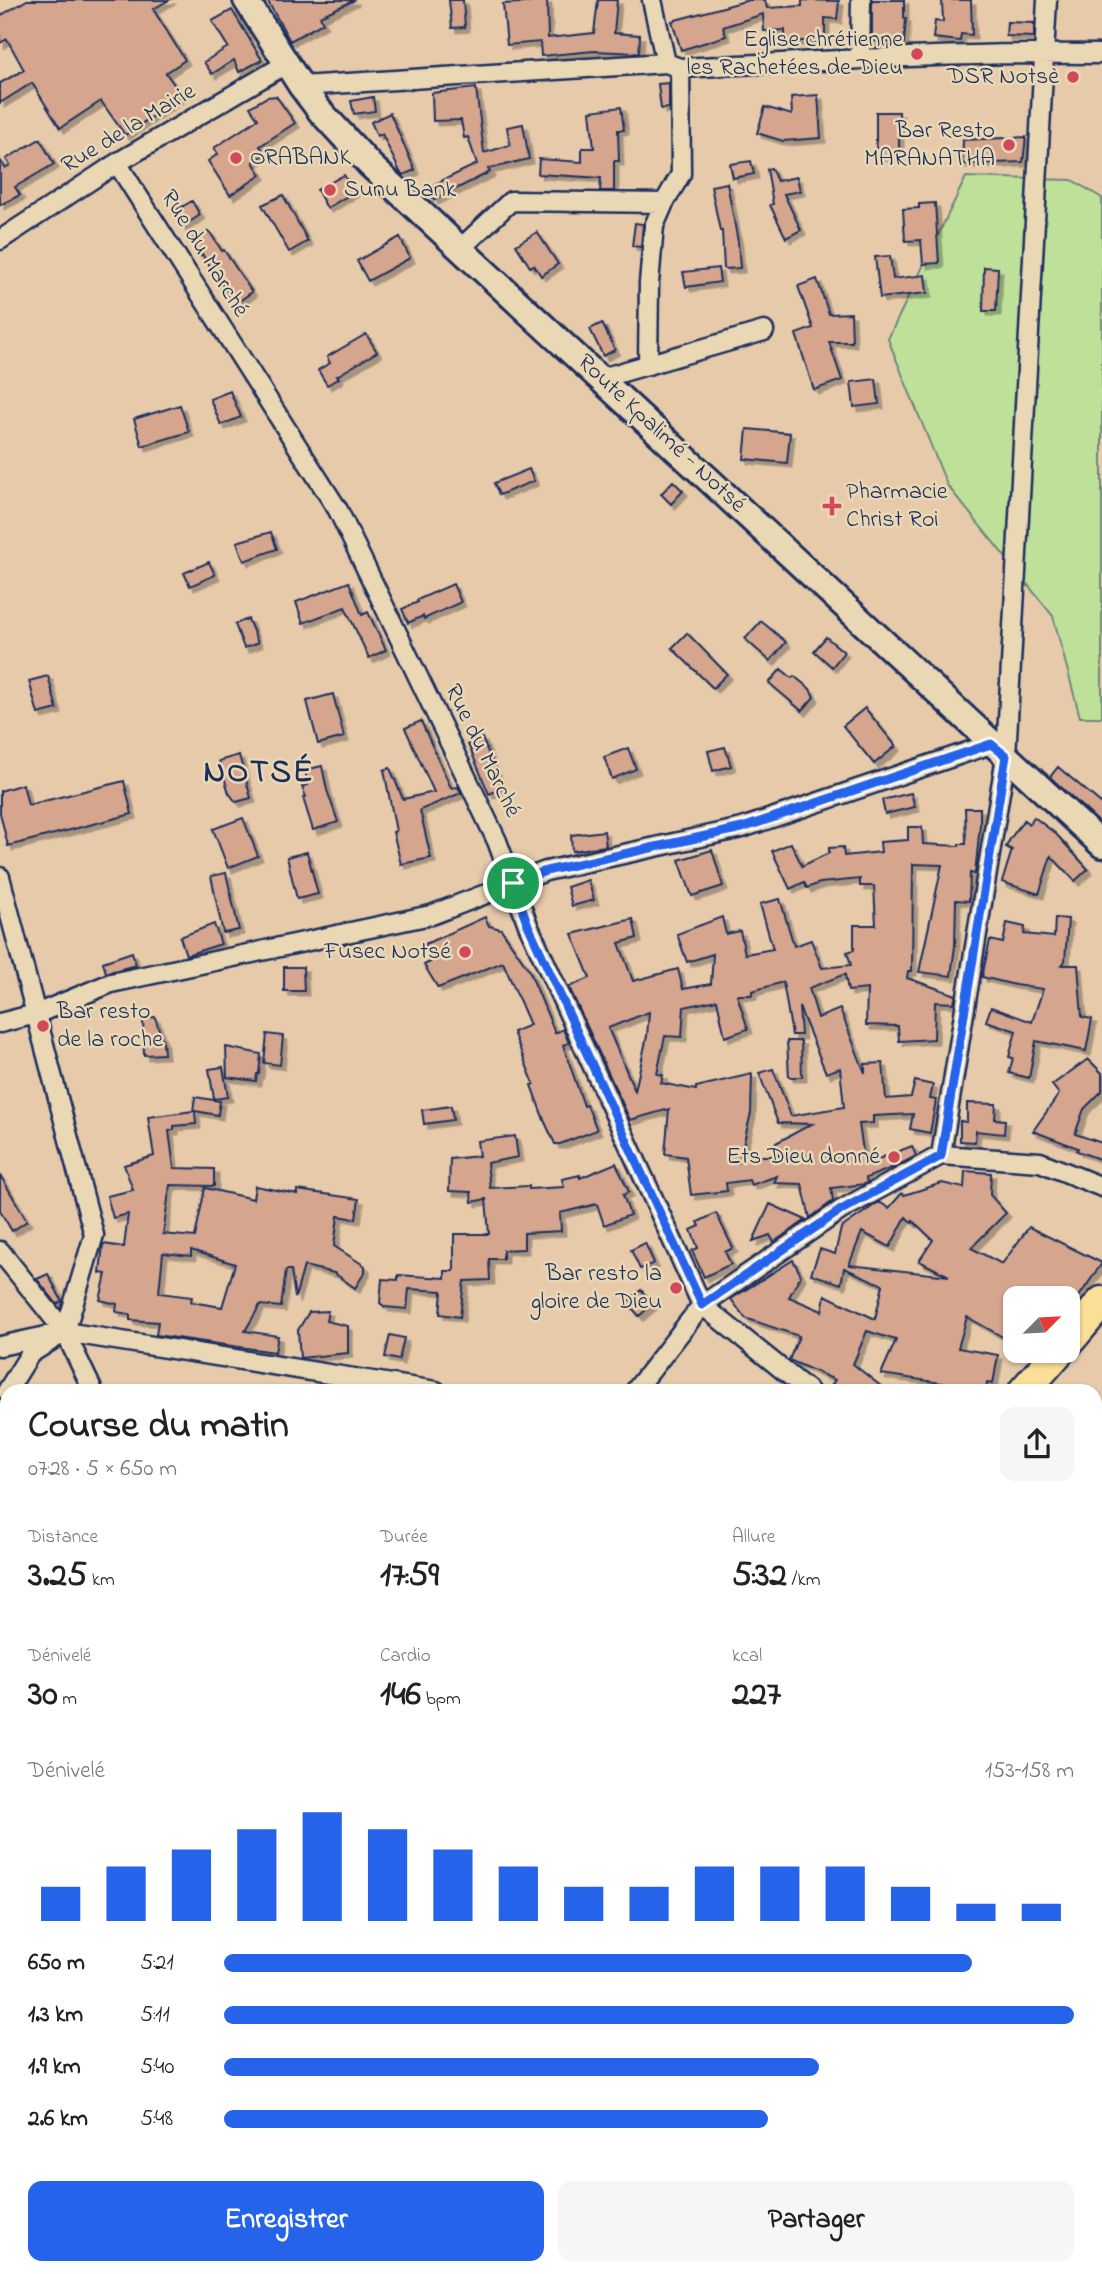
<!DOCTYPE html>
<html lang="fr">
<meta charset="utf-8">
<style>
:root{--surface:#fff;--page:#f6f6f6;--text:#222;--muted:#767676;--accent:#2563eb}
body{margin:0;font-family:"Indie Flower",sans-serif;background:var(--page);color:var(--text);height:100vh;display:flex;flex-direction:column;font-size:26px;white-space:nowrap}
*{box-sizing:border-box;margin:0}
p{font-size:23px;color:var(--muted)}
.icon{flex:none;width:38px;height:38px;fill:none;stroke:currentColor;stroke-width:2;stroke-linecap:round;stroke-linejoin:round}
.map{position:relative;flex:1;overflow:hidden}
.panel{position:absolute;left:0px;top:1384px;width:1102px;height:891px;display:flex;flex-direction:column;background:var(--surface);border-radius:21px 21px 0 0;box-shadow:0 2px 5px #0004}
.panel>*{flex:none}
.needle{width:46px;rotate:66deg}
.tools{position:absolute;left:1003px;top:1286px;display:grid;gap:14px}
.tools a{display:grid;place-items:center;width:77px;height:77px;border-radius:14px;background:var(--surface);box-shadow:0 2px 5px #0004;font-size:35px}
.pin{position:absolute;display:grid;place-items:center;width:60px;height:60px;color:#fff;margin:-30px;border:4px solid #fff;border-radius:50%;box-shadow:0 2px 7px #0007}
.round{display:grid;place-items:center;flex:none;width:74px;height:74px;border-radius:14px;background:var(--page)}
.summary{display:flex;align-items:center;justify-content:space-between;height:119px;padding:0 28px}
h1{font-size:38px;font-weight:700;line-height:52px}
.stats{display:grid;grid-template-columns:repeat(3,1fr);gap:10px;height:119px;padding:7px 28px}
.stats div{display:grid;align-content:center}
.stats b{font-size:35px;font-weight:700}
.stats small{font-size:19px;font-weight:400}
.stats p{font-size:19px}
.chart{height:196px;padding:14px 28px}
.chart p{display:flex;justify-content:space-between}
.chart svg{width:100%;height:126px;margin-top:7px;stroke:var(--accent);stroke-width:6}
.action{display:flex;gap:14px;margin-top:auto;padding:14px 28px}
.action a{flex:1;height:80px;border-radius:14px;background:var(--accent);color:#fff;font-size:28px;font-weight:700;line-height:80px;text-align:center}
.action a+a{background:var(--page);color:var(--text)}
ul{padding:0 28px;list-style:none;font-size:23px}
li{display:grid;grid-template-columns:112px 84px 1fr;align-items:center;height:52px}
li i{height:18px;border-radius:9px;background:var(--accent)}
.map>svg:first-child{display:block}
.green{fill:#bfe099;stroke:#6d887c;stroke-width:2}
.building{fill:#d5a58e;stroke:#1b2f5e;stroke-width:2;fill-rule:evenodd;filter:url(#shadow)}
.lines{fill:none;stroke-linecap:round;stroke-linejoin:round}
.minor-casing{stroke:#1b2f5e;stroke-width:23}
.secondary-casing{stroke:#1b2f5e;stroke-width:30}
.trunk-casing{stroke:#1b2f5e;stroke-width:35}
.minor{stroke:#ead8b5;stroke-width:18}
.secondary{stroke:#ead8b5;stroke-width:24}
.trunk{stroke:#fbdf96;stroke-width:30}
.route-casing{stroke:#fff;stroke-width:14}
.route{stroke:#2563eb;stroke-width:9}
.poi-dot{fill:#d1495b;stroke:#ead8b5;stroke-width:2.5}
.labels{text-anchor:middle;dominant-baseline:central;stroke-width:5;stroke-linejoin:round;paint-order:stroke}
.poi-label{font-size:24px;fill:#1b2f5e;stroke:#ead8b5;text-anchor:end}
.street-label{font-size:24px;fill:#1b2f5e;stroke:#ead8b5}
.district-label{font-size:32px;font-weight:bold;letter-spacing:2px;fill:#1b2f5e;stroke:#ead8b5}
</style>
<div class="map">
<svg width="1102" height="2274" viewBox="0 0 1102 2274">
<defs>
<filter id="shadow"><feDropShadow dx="4.5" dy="4.5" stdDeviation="0" flood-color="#0004"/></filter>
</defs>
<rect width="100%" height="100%" fill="#e6caaa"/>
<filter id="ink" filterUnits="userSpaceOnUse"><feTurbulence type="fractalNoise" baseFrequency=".0143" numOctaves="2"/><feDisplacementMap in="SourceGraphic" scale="14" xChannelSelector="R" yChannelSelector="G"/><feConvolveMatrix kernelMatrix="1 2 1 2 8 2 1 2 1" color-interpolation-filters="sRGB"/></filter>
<g filter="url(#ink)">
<path class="green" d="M966 177 1072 180 1102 198V717H1080L1053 616 947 485 888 339Z"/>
<path class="building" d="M27 0H169L153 9 185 60 166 73 182 96 125 135 101 101 60 128 32 83 0 103V83L24 70 7 39 0 43V16Z
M267 0H355L320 16 323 23 290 41Z
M449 0H463L465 27 452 28Z
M534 0H547L548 38 594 33 598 0H617L614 33 640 35 639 53 594 51 541 56 540 42 507 45 503 4 534 2Z
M749 0H765L767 8 802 6V0L839 1 837 19 825 18V41H785V30L764 31 763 14 723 27 726 36 681 50 672 21Z
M872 0H904V18H906L904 43 872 41Z
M942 0H971L972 35 961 34 960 41 933 38 935 21 943 22Z
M232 10 262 60 239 72 234 60 212 74 204 62 228 47 212 21Z
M1007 22 1034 23V37L1006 36Z
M669 83V108L661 109 658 84Z
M476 88 484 153 510 145 507 127 523 124 529 159 488 169 490 172 434 200 427 188 477 164 468 137 464 138 461 120 433 121 432 93Z
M818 95 821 138 783 141 757 133 765 107 792 115 791 97Z
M276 96 295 123 260 146 265 154 253 162 261 175 230 195 208 161 218 154 214 148 258 119 250 107 267 97Z
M373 97 375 111 354 114 351 101Z
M621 107 624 130H618L619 161H614V191H600L601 178 538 174 539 159 582 162V148H594L590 111Z
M876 112H899V157L876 156Z
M390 113 415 170 403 175 400 172 382 134 377 136 371 122Z
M1026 137 1023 162 962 164 963 140Z
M40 139 54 164 15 187 20 195 0 205V160L5 168 10 165 6 159Z
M751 161 754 174 733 178 730 164Z
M771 168 777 181 797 177 800 191 784 194 801 230 786 238 770 205 773 204 767 169Z
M344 175 354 192 327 208 317 190Z
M727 183 738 242 740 268 724 269 722 231H720L711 186Z
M283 195 308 241 289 252 262 205Z
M192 201 200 215 182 227 173 212Z
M935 203 939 263 923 264 921 240 905 241 903 209 919 208V204Z
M635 223 643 224 641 247 632 246Z
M209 231 222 251 224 250 252 292 235 304 202 254 200 256 190 240Z
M537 232 558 264 541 276 534 265 530 267 516 245Z
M400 237 410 258 368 281 357 261Z
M890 256 893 279 925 275 927 293 880 298 875 257Z
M984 267 998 268 996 311H983Z
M718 268 720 282 686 287 683 272Z
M817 279 829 314 851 313 852 342H829L842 380 814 390 796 334 813 328 798 286Z
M602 323 615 350 603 356 590 329Z
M366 334 377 352 337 376 339 378 327 385 318 370 330 363 327 357Z
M876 379 879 404 854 407 851 382Z
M230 391 241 417 221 425 210 399Z
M180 405 189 432 142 446 134 419Z
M747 429 790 433 787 463 744 459Z
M529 469 534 481 499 495 494 483Z
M673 481 683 491 671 504 661 494Z
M271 532 277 549 244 561 237 542Z
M209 562 215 575 190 586 184 573Z
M349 582 362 615 368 612 386 650 369 658 345 607 303 623 296 602Z
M453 584 461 602 424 619 423 616 408 623 402 609 418 602 417 600Z
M248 619 258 643 244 648 235 624Z
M761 621 786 642 770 661 745 639Z
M687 633 727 674 713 688 672 648Z
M826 637 844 652 832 667 814 651Z
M781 669 792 678 794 676 810 689 814 697 802 711 769 683Z
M48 676 57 709 38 714 29 681Z
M333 694 344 737 318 744 307 701Z
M865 708 896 746 874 764 843 726Z
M421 721 451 788 458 787 461 793 420 810 431 858 401 864 393 832 396 831 384 770 390 768 403 799 434 792 405 728Z
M482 738 503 788 489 794 468 744Z
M725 747 731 766 713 771 708 751Z
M628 748 636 769 612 779 604 757Z
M239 755 251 798 236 802 229 793 219 761Z
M322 766 327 790 338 822 313 830 303 798 306 797 302 787 308 785 305 770Z
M1058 767 1102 804V825L1050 777Z
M124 781 132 814 8 846 0 813V791L23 784 28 805Z
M911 793 915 807 885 814 882 800Z
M965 808H980V825L975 874 970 873 969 901 956 900 955 946 951 976 919 972 942 865 913 864 912 971H908L907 978 956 995 954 1003 935 1002 934 1039 899 1041 898 1026 866 1025 867 989 848 991 845 974 809 988 818 1018 840 1009 865 1073V1064L883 1063 886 1099 911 1097 915 1081 933 1085 930 1099 936 1100 930 1133 910 1129 913 1114 873 1116V1123L859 1124 865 1164 912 1146 916 1156 899 1165 866 1178 867 1183 865 1184 831 1188 833 1201 810 1218 802 1184 774 1183 777 1176 751 1185 749 1180 726 1183 727 1191 691 1195 686 1157 665 1154 669 1109 630 1120 569 987 590 978 572 934 633 919 637 938 619 943 633 981 678 969 683 989 711 984 713 954 687 962 677 934 722 917 726 934 740 931 745 954 773 949 760 904 780 899 794 946 811 940 822 968 851 965 847 952 854 950V925H876L874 886H860V879L820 883 807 888 804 882 790 889 772 851 791 843 802 866 829 853V848L843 847 844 856 881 852 880 842 908 840V827H922L923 844 959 846V844H966ZM783 982 792 1035H801L799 1007 826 1073 840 1068 844 1107 791 1116 773 1069 759 1073 778 1123 812 1124 774 1144 780 1156H750L739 1162 751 1113 752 1074 696 1087V1090L661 1083 663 1075 657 1074 665 1036 682 1037 684 1007 717 1000 725 1037 748 1029 737 995H752V991ZM649 1012 647 1036 635 1091 608 1028Z
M1034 817 1056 834 1088 869 1075 881 1051 856 1039 894 1002 882 1012 850 1006 847 1010 839 1024 820 1029 824Z
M243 818 258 856 228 868 213 829Z
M604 831 606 846 572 851 571 835Z
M712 850 723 886 692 896 679 860Z
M307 852 318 894 297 899 287 857Z
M226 873 239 930 223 933 211 876Z
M588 880 594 900 572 906 567 887Z
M485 917 489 926 501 929 529 970 555 1033 563 1029 569 1043 563 1045 584 1106 587 1105 597 1130 560 1144H555L544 1120 531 1085 534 1084 513 1032 530 1025 503 962 438 988 424 965 432 961 425 944Z
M1055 918 1068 919 1065 961 1062 965H1078L1082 1017 1092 1019 1086 1051 1036 1041 1029 1078 1009 1073 1013 1058 1009 1057 1016 1031 986 1021 991 1007 1032 1022 1043 989 1015 985 982 977 990 940 1003 943 1007 923 1025 927 1024 934 1054 937Z
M214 924 221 944 186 955 180 937Z
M132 952 136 965 106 973 103 962Z
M284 967H303L304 991H284Z
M155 1017 163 1042 164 1054 144 1055 143 1018Z
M267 1034 283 1036 280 1065 264 1063Z
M787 1041H801L802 1077H789Z
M226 1047 261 1054 259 1074H257L256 1081 227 1077Z
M1088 1059 1102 1073V1091L1084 1109 1075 1134 1102 1143V1160L1077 1151 1078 1148 1033 1131 1059 1094 1052 1085Z
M223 1067 228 1097 214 1099 209 1069Z
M195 1097 220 1101 218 1115 195 1111 196 1124 174 1126V1130L169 1131 174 1168 214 1169V1186L170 1185 163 1234 195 1237 205 1188 253 1199 255 1186 297 1194V1190L359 1199 356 1219 338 1216 334 1246 365 1266V1272L355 1288 334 1273 304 1266 295 1298 291 1270H286L281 1307 260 1305 245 1331 278 1336 275 1352 156 1335 158 1322 130 1320V1314L116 1312 117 1304 100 1300 106 1274 100 1273 103 1244 124 1247 128 1214 113 1218 107 1196 133 1190 124 1165 154 1156 148 1117 193 1111ZM191 1250 235 1264 222 1307 191 1302 192 1297 159 1293 163 1253 191 1256Z
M967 1103 996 1104 995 1119 1005 1120 1004 1134 976 1131 975 1142 960 1141V1121L967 1122Z
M451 1106 453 1120 424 1124 422 1110Z
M515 1136 518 1157 487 1163 490 1188 529 1186V1189L564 1187 562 1179 580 1175V1178L616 1163 629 1192 623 1195 630 1215 604 1225 597 1204 560 1213 561 1231 524 1233V1249L503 1250V1259H489L490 1280 464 1281 460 1317 440 1314 442 1291 409 1289 407 1309 385 1307 380 1303 382 1279 398 1280V1275L445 1278V1271H454V1234H489L486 1199 472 1202 471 1192 449 1191 450 1159 479 1156 477 1141Z
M965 1171 991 1173 990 1195 1006 1213 971 1248 1002 1264 1029 1227 1102 1263 1078 1298H1015V1329L1008 1340 967 1317 958 1348 998 1355 993 1384 987 1383 986 1391H965L949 1388V1384L881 1374 896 1340 867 1331 853 1364 887 1391H828L835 1380 789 1360 799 1336 745 1318 731 1299 793 1260 801 1275 789 1297 822 1311 825 1295 875 1319 883 1285 844 1268 841 1284 811 1274 820 1249 835 1254 841 1228 879 1202 889 1208 902 1193 904 1195 942 1183 964 1188ZM906 1217 912 1223 913 1221 933 1240 919 1261 949 1276 849 1265 862 1232 890 1247Z
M0 1175 27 1221 12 1231 0 1211Z
M770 1204 806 1220 774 1242 770 1235 753 1241Z
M716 1213 733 1248 725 1252 731 1264 704 1277 692 1251 698 1248 691 1230 700 1226 698 1222Z
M645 1243 654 1263 640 1269 631 1250Z
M48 1274 62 1301 57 1304 37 1279Z
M641 1290 653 1304 639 1316 627 1302Z
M328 1311 326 1321 348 1326V1353L300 1358 298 1330 309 1312Z
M390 1335 404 1338 399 1360 385 1357Z"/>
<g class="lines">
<defs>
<path id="minor" d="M652 0 666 63
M860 59 861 0
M301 86 666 63 680 68C820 61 961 52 1102 54
M117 163 338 510 497 841 528 925 702 1305 809 1391
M0 240 117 163 286 64
M461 248 511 201 664 203
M648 365 649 283 654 226 664 203 681 174 680 68
M602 378 764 331
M0 877 94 1235 65 1332 30 1354 7 1391
M0 1023 36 1014 111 983 431 915 546 871 742 828 991 744
M941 1155 1006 756 1047 0
M0 1251 65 1332 93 1391
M0 1346 65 1332 436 1391
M635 1391 702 1305 841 1210 941 1155 1040 1162 1102 1187
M0 1551 7 1552
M1096 1877 1102 1867
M1096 1911 1102 1913
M72 2274 73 2268
M842 2274 846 2268"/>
<path id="secondary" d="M246 0 301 86 320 111 370 165 1102 845
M744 2268 749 2274"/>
<path id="trunk" d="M1068 1342 1102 1302
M1024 1391 1059 1351
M0 2175 7 2174"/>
</defs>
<use href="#minor" class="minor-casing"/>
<use href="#secondary" class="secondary-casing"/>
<use href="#trunk" class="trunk-casing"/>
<use href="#minor" class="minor"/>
<use href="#secondary" class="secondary"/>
<use href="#trunk" class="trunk"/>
</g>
</g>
<g class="lines" filter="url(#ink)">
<defs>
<path id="route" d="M991 744 1006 756 941 1156 841 1210 702 1305 528 925 513 883 546 871 742 828Z"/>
</defs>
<use href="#route" class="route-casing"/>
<use href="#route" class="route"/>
</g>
<g class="poi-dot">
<circle cx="917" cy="54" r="7"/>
<circle cx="1073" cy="77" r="7"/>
<circle cx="1009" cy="145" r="7"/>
<circle cx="236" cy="158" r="7"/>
<circle cx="330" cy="190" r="7"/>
<path d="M828.5 495.5h7v7h7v7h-7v7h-7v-7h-7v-7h7z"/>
<circle cx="465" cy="952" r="7"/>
<circle cx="43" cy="1026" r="7"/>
<circle cx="894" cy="1157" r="7"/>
<circle cx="676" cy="1288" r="7"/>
</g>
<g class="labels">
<g class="poi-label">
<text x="903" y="40">Eglise chrétienne<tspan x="903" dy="28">les Rachetées de Dieu</tspan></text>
<text x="1059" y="77">DSR Notsè</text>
<text x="995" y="131">Bar Resto<tspan x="995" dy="28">MARANATHA</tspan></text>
<text x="250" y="158" text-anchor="start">ORABANK</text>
<text x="344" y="190" text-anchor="start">Sunu Bank</text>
<text x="846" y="492" text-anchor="start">Pharmacie<tspan x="846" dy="28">Christ Roi</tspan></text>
<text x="451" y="952">Fusec Notsé</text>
<text x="57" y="1012" text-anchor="start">Bar resto<tspan x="57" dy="28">de la roche</tspan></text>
<text x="880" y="1157">Ets Dieu donné</text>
<text x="662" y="1274">Bar resto la<tspan x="662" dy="28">gloire de Dieu</tspan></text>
</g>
<g class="street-label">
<text transform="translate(129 129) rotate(-31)">Rue de la Mairie</text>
<text transform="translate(204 254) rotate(58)">Rue du Marché</text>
<text transform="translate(661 434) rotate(43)">Route Kpalimé - Notsé</text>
<text transform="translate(482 751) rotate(64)">Rue du Marché</text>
</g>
<g class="district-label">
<text x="259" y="773">NOTSÉ</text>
</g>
</g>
</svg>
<div class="tools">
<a><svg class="needle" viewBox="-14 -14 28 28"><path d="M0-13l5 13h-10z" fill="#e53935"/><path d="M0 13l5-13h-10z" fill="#767676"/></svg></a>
</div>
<div class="pin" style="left:513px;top:883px;background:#1e9e55"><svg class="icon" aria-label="arrive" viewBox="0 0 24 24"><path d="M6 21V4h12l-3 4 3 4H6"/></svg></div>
<section class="panel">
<div class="summary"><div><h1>Course du matin</h1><p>07:28 · 5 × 650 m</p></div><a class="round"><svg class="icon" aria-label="share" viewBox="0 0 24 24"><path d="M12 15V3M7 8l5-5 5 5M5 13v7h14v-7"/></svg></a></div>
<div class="stats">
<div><p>Distance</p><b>3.25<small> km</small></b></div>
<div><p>Durée</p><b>17:59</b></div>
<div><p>Allure</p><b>5:32<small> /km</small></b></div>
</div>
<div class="stats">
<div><p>Dénivelé</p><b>30<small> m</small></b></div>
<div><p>Cardio</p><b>146<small> bpm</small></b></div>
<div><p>kcal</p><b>227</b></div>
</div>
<div class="chart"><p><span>Dénivelé</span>153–158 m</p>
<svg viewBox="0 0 160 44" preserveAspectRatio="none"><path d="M5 44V32M15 44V25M25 44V19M35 44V12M45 44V6M55 44V12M65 44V19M75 44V25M85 44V32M95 44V32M105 44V25M115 44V25M125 44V25M135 44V32M145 44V38M155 44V38"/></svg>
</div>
<ul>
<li><b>650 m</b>5:21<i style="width:88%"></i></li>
<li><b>1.3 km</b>5:11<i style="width:100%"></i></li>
<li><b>1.9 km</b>5:40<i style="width:70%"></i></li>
<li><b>2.6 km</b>5:48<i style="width:64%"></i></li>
</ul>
<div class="action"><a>Enregistrer</a><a>Partager</a></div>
</section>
</div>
